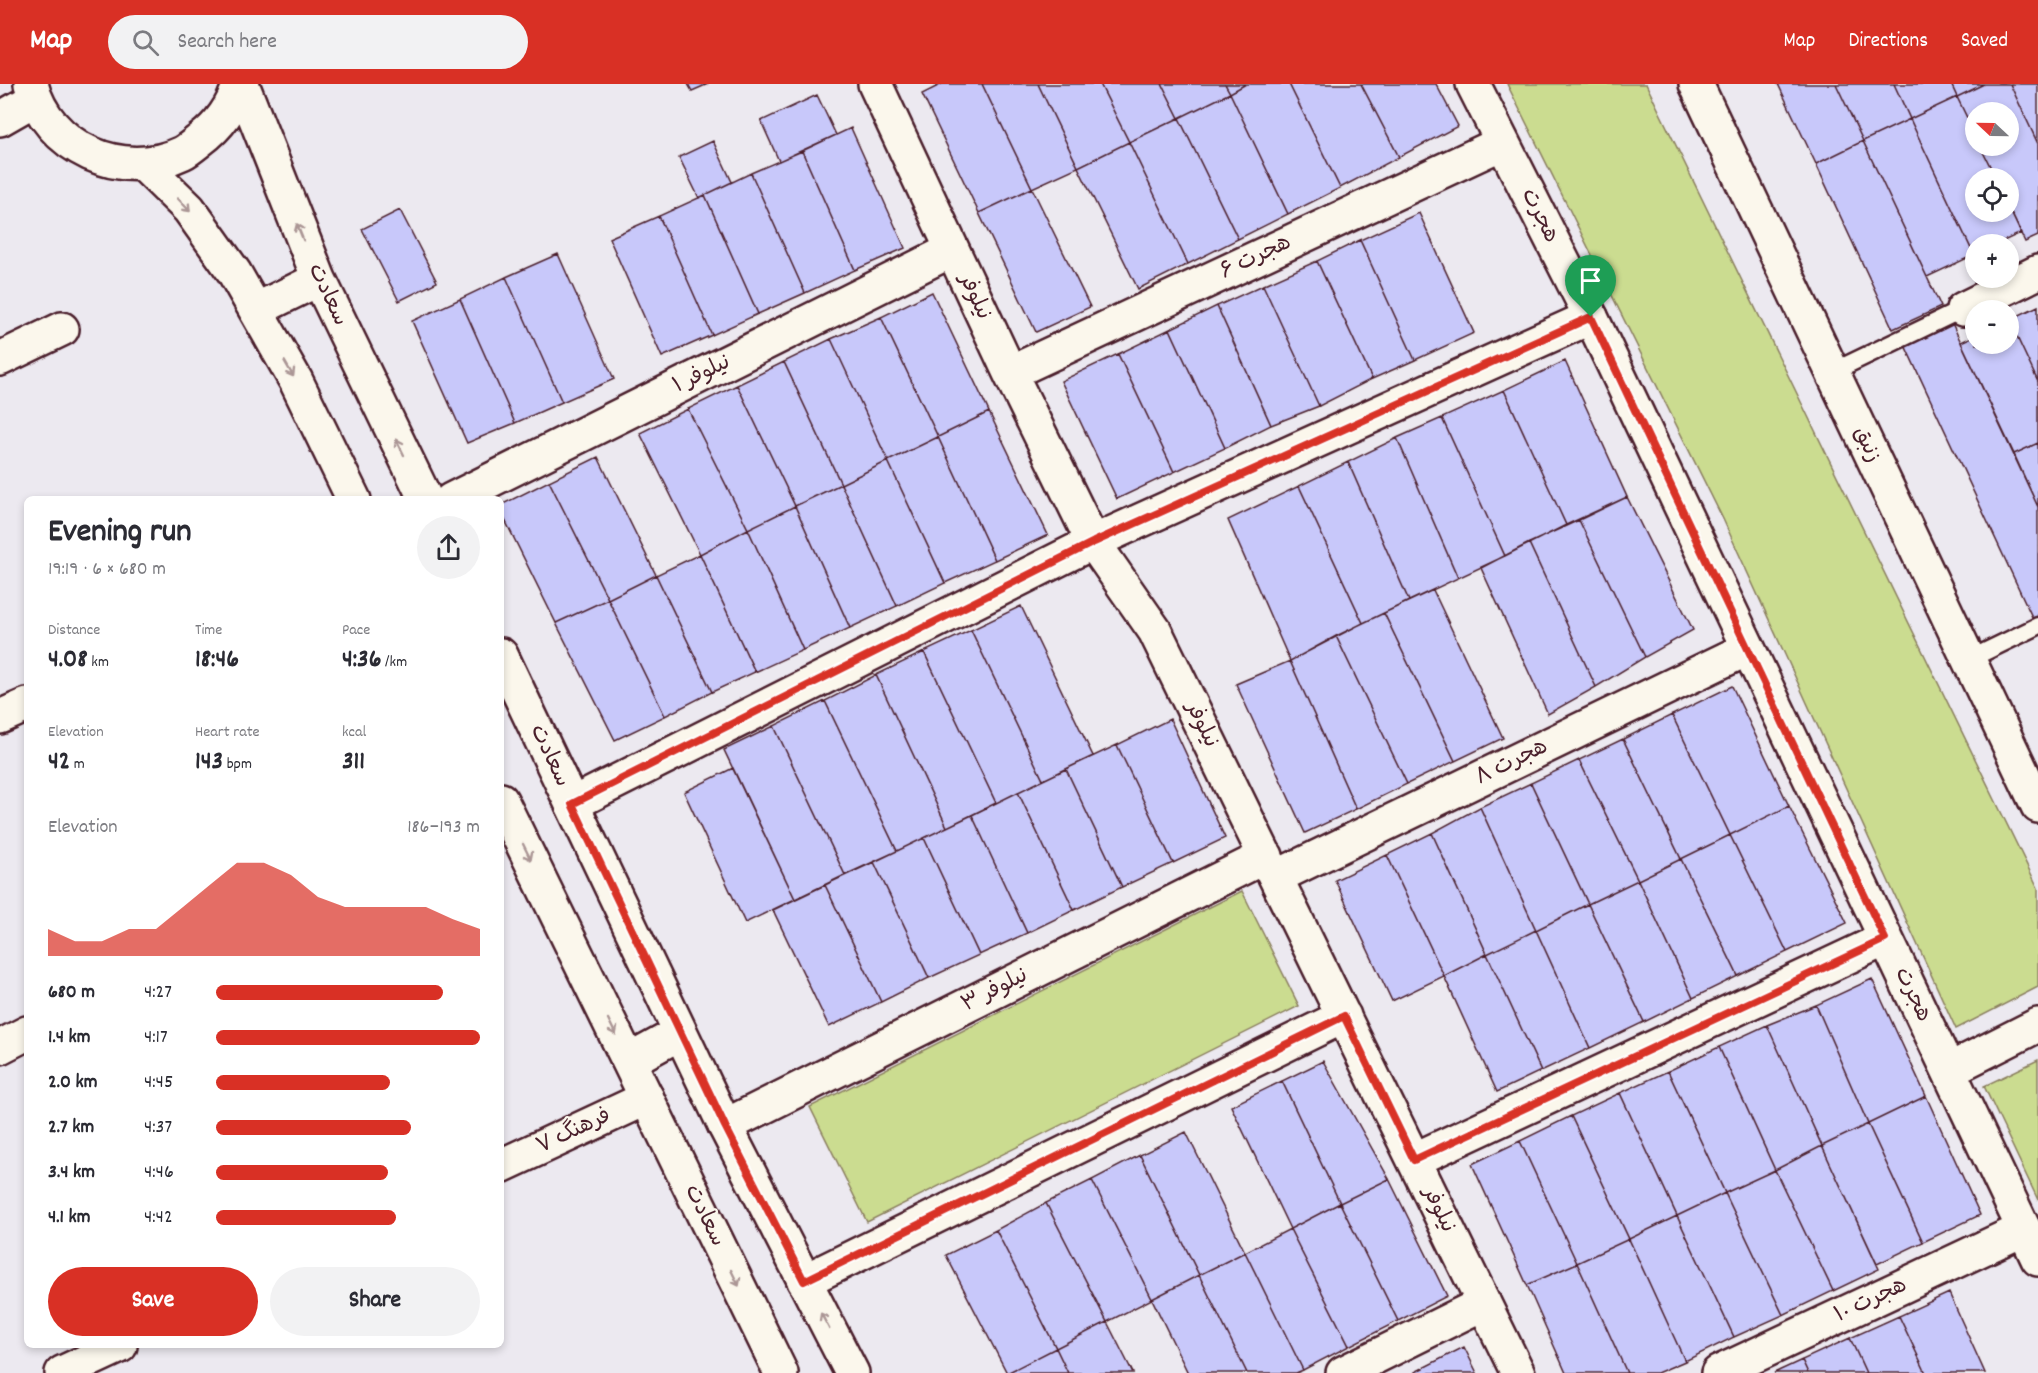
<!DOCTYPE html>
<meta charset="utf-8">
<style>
:root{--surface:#fff;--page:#f2f2f3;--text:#2b2b33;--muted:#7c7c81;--accent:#d93025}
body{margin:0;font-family:Dekko,"Playpen Sans Arabic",sans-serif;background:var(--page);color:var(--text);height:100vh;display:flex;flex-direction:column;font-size:22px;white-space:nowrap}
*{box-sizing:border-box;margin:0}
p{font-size:20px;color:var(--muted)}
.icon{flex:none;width:33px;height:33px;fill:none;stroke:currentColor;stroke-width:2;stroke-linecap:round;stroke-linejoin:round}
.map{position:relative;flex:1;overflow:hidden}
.panel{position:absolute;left:24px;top:412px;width:480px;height:852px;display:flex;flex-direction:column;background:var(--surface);border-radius:9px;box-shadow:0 3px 9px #0003}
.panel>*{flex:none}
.needle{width:39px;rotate:292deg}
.tools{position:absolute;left:1965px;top:18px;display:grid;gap:12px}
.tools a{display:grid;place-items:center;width:54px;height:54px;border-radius:50%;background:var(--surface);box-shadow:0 3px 9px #0003;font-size:30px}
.pin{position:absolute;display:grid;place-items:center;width:51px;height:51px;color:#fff;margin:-62px -26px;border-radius:50% 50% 50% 0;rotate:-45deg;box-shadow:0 0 6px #0007}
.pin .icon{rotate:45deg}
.round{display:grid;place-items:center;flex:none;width:63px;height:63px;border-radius:32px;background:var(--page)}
.headline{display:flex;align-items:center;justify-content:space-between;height:102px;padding:0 24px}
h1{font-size:33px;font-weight:700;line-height:45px}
.stats{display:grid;grid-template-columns:repeat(3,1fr);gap:9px;height:102px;padding:6px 24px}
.stats div{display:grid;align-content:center}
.stats b{font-size:26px;font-weight:700}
.stats small{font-size:16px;font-weight:400}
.stats p{font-size:16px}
.chart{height:168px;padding:12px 24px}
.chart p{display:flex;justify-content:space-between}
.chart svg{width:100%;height:108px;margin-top:6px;fill:var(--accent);opacity:.7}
.cta{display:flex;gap:12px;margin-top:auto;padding:12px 24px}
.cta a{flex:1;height:69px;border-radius:36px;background:var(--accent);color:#fff;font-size:24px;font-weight:700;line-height:69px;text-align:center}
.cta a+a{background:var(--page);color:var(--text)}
ul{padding:0 24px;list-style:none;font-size:20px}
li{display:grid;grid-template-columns:96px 72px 1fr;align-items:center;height:45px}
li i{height:15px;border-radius:8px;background:var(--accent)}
header{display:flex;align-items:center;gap:36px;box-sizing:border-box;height:84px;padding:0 30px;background:var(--accent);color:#fff}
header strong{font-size:28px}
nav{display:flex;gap:33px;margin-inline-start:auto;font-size:21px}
.search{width:420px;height:54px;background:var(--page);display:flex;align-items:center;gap:15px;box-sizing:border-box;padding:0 21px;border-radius:33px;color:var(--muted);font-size:22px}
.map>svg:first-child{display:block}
.green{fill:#cbdc90;stroke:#8a7e5e;stroke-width:1.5}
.building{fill:#c8c8fa;stroke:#4a1f2b;stroke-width:1.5}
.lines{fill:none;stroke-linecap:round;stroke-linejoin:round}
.service-casing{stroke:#4a1f2b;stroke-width:21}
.minor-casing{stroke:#4a1f2b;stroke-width:38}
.tertiary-casing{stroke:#4a1f2b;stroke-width:38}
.service{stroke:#fbf7ec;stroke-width:16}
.minor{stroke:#fbf7ec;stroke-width:33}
.tertiary{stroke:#fbf7ec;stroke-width:33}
.oneway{stroke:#ab9695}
.route-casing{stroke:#fff;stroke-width:12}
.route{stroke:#d93025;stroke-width:8}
.labels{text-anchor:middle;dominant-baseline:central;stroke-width:4.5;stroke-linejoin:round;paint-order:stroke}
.street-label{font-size:22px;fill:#4a1f2b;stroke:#fbf7ec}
</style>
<header>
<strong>Map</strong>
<div class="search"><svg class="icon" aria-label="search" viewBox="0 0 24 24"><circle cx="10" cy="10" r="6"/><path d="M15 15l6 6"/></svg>Search here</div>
<nav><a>Map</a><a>Directions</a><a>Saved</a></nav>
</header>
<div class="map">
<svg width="2038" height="1289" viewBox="0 0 2038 1289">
<rect width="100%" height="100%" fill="#ece9f0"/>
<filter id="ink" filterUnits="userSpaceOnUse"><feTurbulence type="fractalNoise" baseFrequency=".0167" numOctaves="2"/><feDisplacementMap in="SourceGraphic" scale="12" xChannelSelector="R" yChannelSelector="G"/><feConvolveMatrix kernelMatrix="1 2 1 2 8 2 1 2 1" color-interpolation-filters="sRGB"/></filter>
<g filter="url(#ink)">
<path class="green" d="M1507 0H1646L2038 804V903L1956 945 1723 435Z
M1242 807 1299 922 867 1138 810 1023Z
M2038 976V1116L1984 1002Z"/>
<path class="building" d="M688 0H708L692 7Z
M942 0H982L1032 104 979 129 922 10Z
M982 0H1038L1078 83 1032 104Z
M1038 0H1100L1129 58 1078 83Z
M1100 0H1162L1179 34 1129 58Z
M1162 0H1225L1230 9 1179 34Z
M1225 0H1246L1230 9Z
M1246 0H1289L1340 104 1288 130 1230 9Z
M1289 0H1361L1399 73 1340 104Z
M1361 0H1436L1458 42 1399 73Z
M1778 0H1836L1863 57 1816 80Z
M1836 0H1894L1910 35 1863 57Z
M1894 0H1951L1957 13 1910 35Z
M1951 0H1984L1957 13Z
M1984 0H2010L2038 60V152L2025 158 2008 122V94H1996L1980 62H2008V28H1976V52L1957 13Z
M2010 0H2038V60Z
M1230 9 1288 130 1238 155 1179 34Z
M817 11 836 51 779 77 761 37Z
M1957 13 1976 52V62H1980L1996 94H1976V128H2008V122L2021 149 1997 160H1976L1974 171 1910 35Z
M1179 34 1238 155 1188 180 1129 58Z
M1910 35 1974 171 1927 193 1863 57Z
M851 44 905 164 855 186 802 67Z
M713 57 732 98 699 114 679 73Z
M1863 57 1941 223 1893 245 1816 80Z
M1129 58 1188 180 1138 205 1078 83Z
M802 67 855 186 805 209 751 89Z
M751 89 805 209 758 230 705 111Z
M1032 104 1090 223 1036 248 979 129Z
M705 111 758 230 712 251 659 132Z
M400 126 437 198 399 217 362 145Z
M1419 129 1474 249 1415 276 1360 156Z
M659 132 712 251 662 273 609 154Z
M1360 156 1415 276 1372 295 1317 177Z
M558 170 614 295 562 318 506 193Z
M1317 177 1372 295 1319 322 1263 201Z
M506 193 562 318 515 339 460 215Z
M1263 201 1319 322 1271 341 1217 222Z
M932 208 989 328 938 353 881 233Z
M460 215 515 339 467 359 412 237Z
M1217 222 1271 341 1225 364 1170 245Z
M2038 222V298L2009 236Z
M881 233 938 353 888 377 831 255Z
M1950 235 2038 423V533L2033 535 1903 257Z
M2009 236 2038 298V359L2014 370 1961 258 1976 251V260H2008Z
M1170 245 1225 364 1174 388 1118 270Z
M831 255 888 377 841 400 784 278Z
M1118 270 1174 388 1117 415 1061 297Z
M1565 277 1627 413 1566 441 1504 306Z
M784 278 841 400 795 422 737 301Z
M737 301 795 422 748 445 688 325Z
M1504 306 1566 441 1505 472 1442 334Z
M688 325 748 445 700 470 640 349Z
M989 328 1048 451 995 476 938 353Z
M1442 334 1505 472 1458 494 1397 354Z
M938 353 995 476 945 499 888 377Z
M1397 354 1458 494 1409 517 1348 378Z
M2038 359V423L2014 370Z
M598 373 656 491 608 515 549 397Z
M888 377 945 499 897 522 841 400Z
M1348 378 1409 517 1363 539 1299 402Z
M549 397 608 515 556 539 501 428V421Z
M841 400 897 522 850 544 795 422Z
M1299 402 1363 539 1290 577 1228 436Z
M1627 413 1693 546 1645 573 1579 436Z
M795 422 850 544 803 566 748 445Z
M1579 436 1645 573 1596 603 1529 459Z
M748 445 803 566 755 588 700 470Z
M1529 459 1596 603 1548 630 1481 484Z
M700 470 755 588 712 608 656 491Z
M656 491 712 608 665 632 608 515Z
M1433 506 1503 654 1455 677 1384 529Z
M608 515 665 632 615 656 556 539Z
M1021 522 1093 672 1043 696 971 546Z
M1384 529 1455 677 1407 700 1336 552Z
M971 546 1043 696 996 719 924 568Z
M1336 552 1407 700 1356 725 1290 577Z
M924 568 996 719 947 743 876 591Z
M1290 577 1356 725 1305 749 1236 600Z
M876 591 947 743 897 767 825 617Z
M1732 602 1789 722 1730 751 1672 631Z
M825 617 897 767 845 791 774 642Z
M1672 631 1730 751 1681 775 1623 655Z
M1170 635 1225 754 1173 779 1117 661Z
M774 642 845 791 795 815 724 666Z
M1623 655 1681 775 1638 796 1579 676Z
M1117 661 1173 779 1122 803 1066 685Z
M1579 676 1638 796 1588 820 1531 699Z
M733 684 795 815 745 839 684 708Z
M1066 685 1122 803 1074 826 1018 708Z
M1531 699 1588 820 1536 846 1480 723Z
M1018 708 1074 826 1027 849 972 731Z
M1789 722 1847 839 1787 868 1730 751Z
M1480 723 1536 846 1487 870 1432 749Z
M972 731 1027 849 979 871 924 754Z
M1432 749 1487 870 1444 892 1387 771Z
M1730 751 1787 868 1738 892 1681 775Z
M924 754 979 871 929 894 874 778Z
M1387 771 1444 892 1392 917 1335 796Z
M1681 775 1738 892 1693 914 1638 796Z
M874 778 929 894 881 918 825 801Z
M1638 796 1693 914 1644 938 1588 820Z
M825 801 881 918 829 943 773 826Z
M1588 820 1644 938 1590 964 1536 846Z
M1536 846 1590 964 1541 987 1487 870Z
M1487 870 1541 987 1497 1008 1444 892Z
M1872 895 1926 1012 1868 1040 1816 921Z
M1816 921 1868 1040 1822 1062 1767 941Z
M1767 941 1822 1062 1775 1086 1719 963Z
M1719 963 1775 1086 1725 1109 1668 987Z
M1323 977 1389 1095 1340 1119 1282 997Z
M1668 987 1725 1109 1677 1132 1620 1009Z
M1282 997 1340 1119 1290 1145 1231 1022Z
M1620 1009 1677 1132 1629 1155 1571 1032Z
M1926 1012 1980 1131 1923 1158 1868 1040Z
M1571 1032 1629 1155 1577 1179 1520 1057Z
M1868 1040 1923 1158 1877 1180 1822 1062Z
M1186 1048 1245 1168 1199 1191 1140 1071Z
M1520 1057 1577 1179 1527 1201 1472 1080Z
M1822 1062 1879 1185 1833 1207 1775 1086Z
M1140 1071 1199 1191 1152 1215 1092 1096Z
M1775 1086 1833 1207 1783 1231 1725 1109Z
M1389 1095 1447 1212 1398 1237 1340 1119Z
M1092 1096 1152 1215 1107 1238 1046 1119Z
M1725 1109 1783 1231 1734 1253 1677 1132Z
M1046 1119 1107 1238 1056 1264 996 1146Z
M1340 1119 1398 1237 1349 1262 1290 1145Z
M1677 1132 1734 1253 1685 1277 1629 1155Z
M1290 1145 1349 1262 1303 1286 1245 1168Z
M996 1146 1056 1264 1007 1289 946 1171Z
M1629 1155 1685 1277 1657 1289H1627L1577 1179Z
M1245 1168 1303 1286 1296 1289H1247L1199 1191Z
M1577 1179 1627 1289H1566L1527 1201Z
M1199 1191 1247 1289H1188L1152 1215Z
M1949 1209 1985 1289H1926L1899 1232Z
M1899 1232 1926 1289H1866L1850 1254Z
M1107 1238 1133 1289H1068L1056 1264Z
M1850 1254 1866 1289H1808L1802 1276Z
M1464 1263 1477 1289H1416L1415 1288Z
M1056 1264 1068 1289H1007Z
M1802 1276 1808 1289H1774Z"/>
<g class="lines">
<defs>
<path id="service" d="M1832 288 1963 225
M1968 576 2038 542"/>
<path id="minor" d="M875 0 1010 289 1093 458 1155 547 1518 1289
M0 35 35 15
M1963 225 2038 188
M0 275 62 245
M1010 289 1502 59
M451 416 952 166
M0 633 27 621
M572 720 1093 458 1591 233
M1276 793 1747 565
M0 963 27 949
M725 1042 1266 772
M1414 1076 1885 855
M501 1082 647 1014
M804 1197 1344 932
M62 1289 120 1262
M1343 1289 1484 1219
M1718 1289 2024 1145"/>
<path id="tertiary" d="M31 0C47 64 122 98 182 69 188 66 195 60 200 56 218 43 234 22 239 0
M242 0 319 195 426 416
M1473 0 1591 233 2038 1175
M1696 0 2038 722
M143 80 189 125 234 188 296 297 354 416
M256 226 319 195
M501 571 725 1042 852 1289
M501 716 781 1289
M629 977 680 949
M1949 986 2038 941"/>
</defs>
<use href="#service" class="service-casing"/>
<use href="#minor" class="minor-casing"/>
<use href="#tertiary" class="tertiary-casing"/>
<use href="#service" class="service"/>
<use href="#minor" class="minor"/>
<use href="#tertiary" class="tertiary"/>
</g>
<defs><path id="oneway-shaft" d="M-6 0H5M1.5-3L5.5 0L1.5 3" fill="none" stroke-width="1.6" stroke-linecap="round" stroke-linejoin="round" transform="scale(1.5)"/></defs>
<g class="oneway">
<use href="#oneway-shaft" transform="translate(184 121) rotate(47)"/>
<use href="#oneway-shaft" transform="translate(300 148) rotate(-112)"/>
<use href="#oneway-shaft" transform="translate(289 285) rotate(60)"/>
<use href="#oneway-shaft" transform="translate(400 363) rotate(-116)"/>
<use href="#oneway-shaft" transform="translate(527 768) rotate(64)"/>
<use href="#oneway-shaft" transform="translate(612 943) rotate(64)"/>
<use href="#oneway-shaft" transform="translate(735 1194) rotate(64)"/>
<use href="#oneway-shaft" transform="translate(825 1237) rotate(-118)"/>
</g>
</g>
<g class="lines" filter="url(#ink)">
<defs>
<path id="route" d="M1591 233 1885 855 1414 1076 1344 932 804 1197 725 1042 572 720 1094 458Z"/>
</defs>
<use href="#route" class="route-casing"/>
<use href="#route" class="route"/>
</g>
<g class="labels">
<g class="street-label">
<text transform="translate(1539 132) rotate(63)">هجرت</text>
<text transform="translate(1256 174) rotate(-25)">هجرت ۶</text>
<text transform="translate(327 211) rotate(65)">سعادت</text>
<text transform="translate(974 213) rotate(65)">نیلوفر</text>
<text transform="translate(702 291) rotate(-26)">نیلوفر ۱</text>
<text transform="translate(1866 361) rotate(65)">زنبق</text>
<text transform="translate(1201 641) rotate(64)">نیلوفر</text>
<text transform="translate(549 672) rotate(65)">سعادت</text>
<text transform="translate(1512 679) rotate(-26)">هجرت ۸</text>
<text transform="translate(995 907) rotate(-27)">نیلوفر ۳</text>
<text transform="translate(1912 911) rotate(64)">هجرت</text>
<text transform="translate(574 1048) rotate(-25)">فرهنگ ۷</text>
<text transform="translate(1438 1126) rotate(64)">نیلوفر</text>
<text transform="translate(704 1132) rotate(64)">سعادت</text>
<text transform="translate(1871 1217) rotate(-25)">هجرت ۱۰</text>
</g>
</g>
</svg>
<div class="tools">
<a><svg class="needle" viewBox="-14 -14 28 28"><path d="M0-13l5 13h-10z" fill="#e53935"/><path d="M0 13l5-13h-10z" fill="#7c7c81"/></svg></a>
<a><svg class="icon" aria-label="locate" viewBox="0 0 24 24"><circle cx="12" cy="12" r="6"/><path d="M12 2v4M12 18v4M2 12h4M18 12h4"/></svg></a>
<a>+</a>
<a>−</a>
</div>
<div class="pin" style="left:1591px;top:233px;background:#1e9e55"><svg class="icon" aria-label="arrive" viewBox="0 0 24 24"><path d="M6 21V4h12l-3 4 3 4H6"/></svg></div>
<section class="panel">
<div class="headline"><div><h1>Evening run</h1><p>19:19 · 6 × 680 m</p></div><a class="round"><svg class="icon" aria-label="share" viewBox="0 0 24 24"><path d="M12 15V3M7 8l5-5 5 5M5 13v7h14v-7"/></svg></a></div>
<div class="stats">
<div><p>Distance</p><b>4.08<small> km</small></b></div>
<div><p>Time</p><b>18:46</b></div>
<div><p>Pace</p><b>4:36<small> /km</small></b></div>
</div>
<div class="stats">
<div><p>Elevation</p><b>42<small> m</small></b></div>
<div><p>Heart rate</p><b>143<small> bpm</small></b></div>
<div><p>kcal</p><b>311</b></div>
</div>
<div class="chart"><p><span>Elevation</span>186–193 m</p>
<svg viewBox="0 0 160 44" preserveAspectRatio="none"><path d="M0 44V33L10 38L20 38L30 33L40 33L50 24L60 15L70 6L80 6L90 11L100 20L110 24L120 24L130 24L140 24L150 29L160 33V44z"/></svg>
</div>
<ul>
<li><b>680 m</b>4:27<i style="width:86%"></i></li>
<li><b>1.4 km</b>4:17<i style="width:100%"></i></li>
<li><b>2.0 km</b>4:45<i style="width:66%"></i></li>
<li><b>2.7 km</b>4:37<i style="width:74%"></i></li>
<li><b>3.4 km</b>4:46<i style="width:65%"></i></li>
<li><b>4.1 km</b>4:42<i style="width:68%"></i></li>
</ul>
<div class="cta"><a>Save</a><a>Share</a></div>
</section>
</div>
